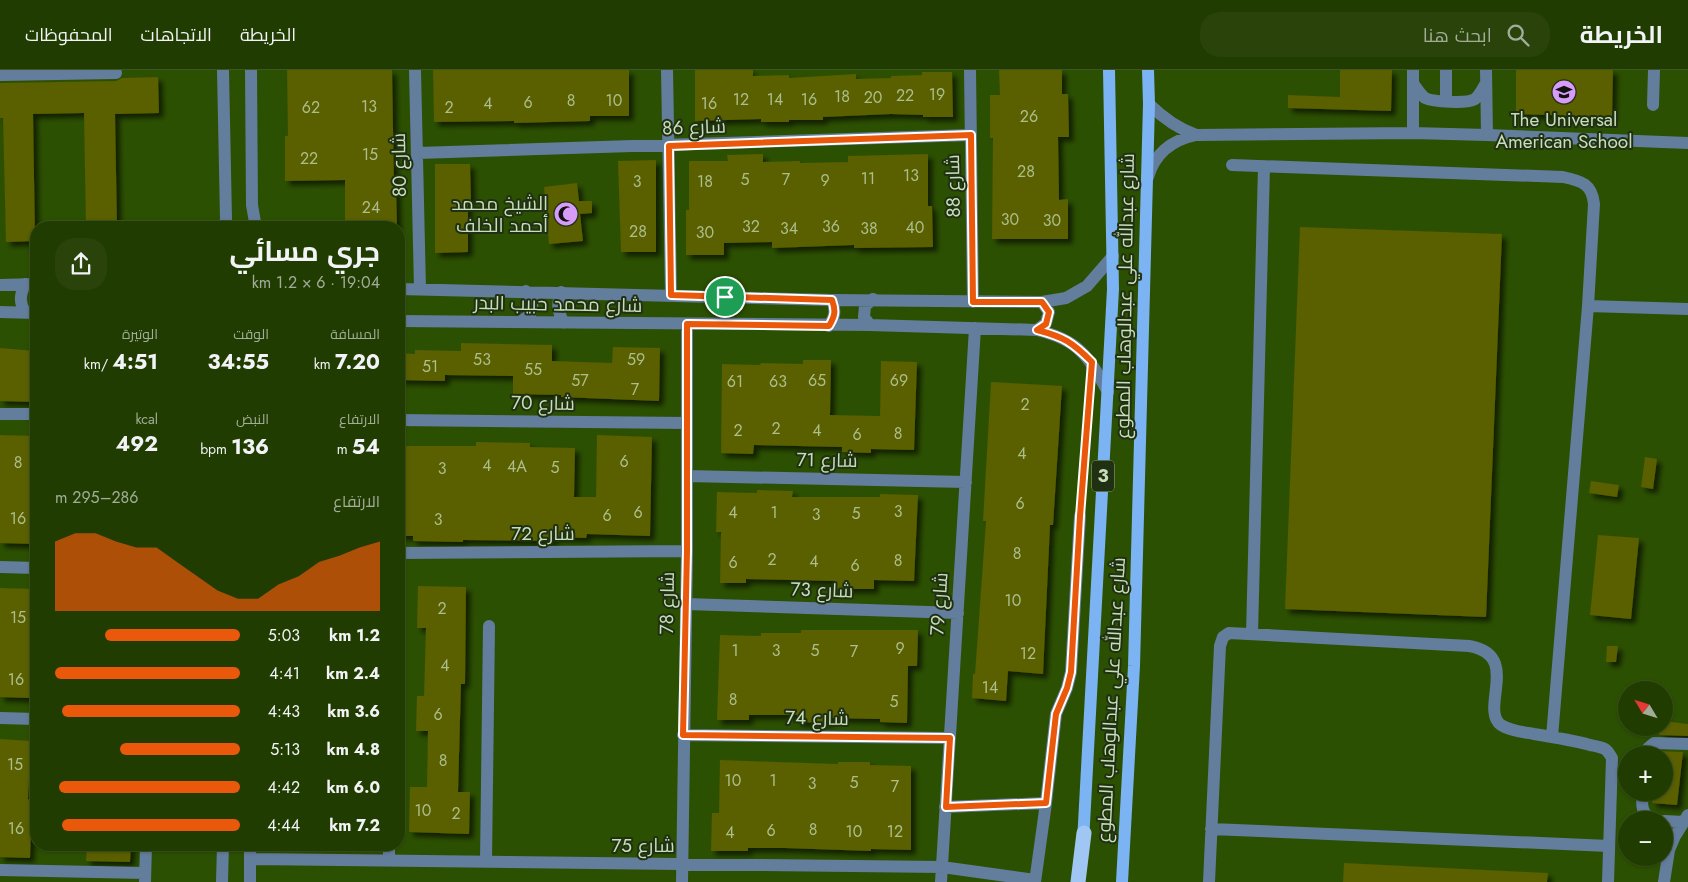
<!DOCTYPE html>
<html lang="ar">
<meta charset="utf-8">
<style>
:root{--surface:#213c01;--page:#29430b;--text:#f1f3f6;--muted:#a2ad99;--line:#3e5623;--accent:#ea580c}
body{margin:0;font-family:Jost,Cairo,sans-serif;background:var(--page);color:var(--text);direction:rtl;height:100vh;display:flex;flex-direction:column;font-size:19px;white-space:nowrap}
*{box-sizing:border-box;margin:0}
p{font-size:16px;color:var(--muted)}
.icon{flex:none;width:28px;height:28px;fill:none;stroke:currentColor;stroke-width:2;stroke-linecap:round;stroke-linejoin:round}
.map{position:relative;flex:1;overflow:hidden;direction:ltr}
.details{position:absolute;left:30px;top:151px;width:375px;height:630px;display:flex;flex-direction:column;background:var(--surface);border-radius:20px;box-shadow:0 1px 4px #0004,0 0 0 1px var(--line);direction:rtl}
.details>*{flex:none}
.needle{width:32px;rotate:308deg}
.controls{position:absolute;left:1618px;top:611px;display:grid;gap:10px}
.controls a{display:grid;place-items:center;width:55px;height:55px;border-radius:50%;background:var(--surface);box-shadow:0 1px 4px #0004,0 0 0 1px var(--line);font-size:25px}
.pin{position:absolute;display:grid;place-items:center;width:42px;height:42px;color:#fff;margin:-21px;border:2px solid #fff;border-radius:50%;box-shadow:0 1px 5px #0007}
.round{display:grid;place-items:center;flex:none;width:52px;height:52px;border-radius:20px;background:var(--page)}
.head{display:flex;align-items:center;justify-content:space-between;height:85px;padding:0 25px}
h1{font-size:28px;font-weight:700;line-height:38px}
.figures{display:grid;grid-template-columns:repeat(3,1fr);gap:8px;height:85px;padding:5px 25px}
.figures div{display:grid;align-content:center}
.figures b{font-size:21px;font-weight:700}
.figures small{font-size:14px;font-weight:400}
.figures p{font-size:14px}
.chart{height:140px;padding:10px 25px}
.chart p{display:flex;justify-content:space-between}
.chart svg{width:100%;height:90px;margin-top:5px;fill:var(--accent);opacity:.7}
ul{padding:0 25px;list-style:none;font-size:16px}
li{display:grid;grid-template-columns:80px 60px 1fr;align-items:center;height:38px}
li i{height:12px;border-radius:6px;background:var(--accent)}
header{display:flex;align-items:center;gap:30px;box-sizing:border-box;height:70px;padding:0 25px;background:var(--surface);border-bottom:1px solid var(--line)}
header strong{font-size:24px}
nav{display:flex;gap:28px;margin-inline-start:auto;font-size:18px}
.search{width:350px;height:45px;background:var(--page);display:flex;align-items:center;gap:12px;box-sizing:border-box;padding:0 18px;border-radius:20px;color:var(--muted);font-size:19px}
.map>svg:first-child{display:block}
.building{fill:#5a5e04;filter:url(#shadow)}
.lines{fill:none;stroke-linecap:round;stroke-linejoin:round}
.path{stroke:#769359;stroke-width:2.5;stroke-dasharray:2.5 2.5;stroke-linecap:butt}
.minor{stroke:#637d9c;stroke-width:12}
.major{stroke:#7cb3f2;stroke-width:12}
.highway{stroke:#a0c7f4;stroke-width:15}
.route-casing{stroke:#fff;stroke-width:10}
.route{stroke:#ea580c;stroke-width:6}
.labels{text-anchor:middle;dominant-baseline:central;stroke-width:4;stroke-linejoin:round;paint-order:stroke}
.number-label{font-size:16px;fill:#acbe8c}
.shield{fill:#203113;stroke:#96aa88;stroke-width:1}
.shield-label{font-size:18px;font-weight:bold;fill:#c8deba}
.poi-label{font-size:19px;fill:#c8deba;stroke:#203113}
.street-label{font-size:19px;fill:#c8deba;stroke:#203113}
</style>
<header>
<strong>الخريطة</strong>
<div class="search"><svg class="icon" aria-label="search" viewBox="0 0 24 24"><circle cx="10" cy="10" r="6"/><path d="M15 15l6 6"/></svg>ابحث هنا</div>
<nav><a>الخريطة</a><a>الاتجاهات</a><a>المحفوظات</a></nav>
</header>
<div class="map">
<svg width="1688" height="812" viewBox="0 0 1688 812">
<defs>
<filter id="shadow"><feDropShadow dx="4.5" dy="4.5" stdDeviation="2.5" flood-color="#0009"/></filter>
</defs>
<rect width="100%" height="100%" fill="#2c5001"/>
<path class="building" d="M287 0H392L394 116H396L397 158H345V110L285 111V66H288Z
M433 0H629V46H590V51L514 53V51L434 52Z
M695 0H753V6L789 5V8L856 4V9L891 8V6L922 5V2H952L953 47H923V45L891 44 823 47V50H789V52H761V49L695 51Z
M999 0H1062V24H1068L1069 67H1058L1059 130 1068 129V169H992L993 68H990V25H1000Z
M1340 0H1392L1391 41 1288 38V25L1340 27Z
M1516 0H1613L1612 47 1516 44Z
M158 7 159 43 115 44 117 158H86L84 43 33 44 35 171 6 172 3 48H0V13L116 11 122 8Z
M763 84V92L800 91V93L848 92V86L928 84V136H932L933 177 854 178V175L772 178V172L724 173V185H686V140H689V91H728L727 85Z
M656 90V182H621L618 91Z
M435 94H470L471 130H468V182L435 183Z
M577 113 579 131H592V143L580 144 583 171 549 174 544 117Z
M1300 157 1502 164 1486 547 1285 539Z
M461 273 552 275V291L612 293 613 277 660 278 659 331 561 327V325L513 324V306L445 305V311L399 310V283L415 284V280L461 281Z
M0 278 36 281V332L0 331Z
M803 290H831L830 345 880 346 881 291 917 292 914 380 871 379V383L842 382V377L754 375 753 384 721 383 722 294 760 295 761 293 803 294Z
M991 312 1062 316 1053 455H1050L1043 604 1008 601 1006 631 972 628 973 604H975L986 451H983Z
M0 365 36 366V474L0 473Z
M597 365 652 367 650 466 587 464 586 468 554 467V471L463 470V472L413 471V466H399V376H476V372L530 373V377L575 378 574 427H596Z
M1645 387 1657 389 1653 419 1641 417Z
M1591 411 1619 415 1617 427 1589 423Z
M757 420 793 421 792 427H880V424L918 425 914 511 874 510V519H835V511L746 509V513H720L721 462H716L717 422 757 423Z
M1598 465 1639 468 1631 549 1590 545Z
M418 516 466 517 465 614H461L458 722H470L469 764 409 762 410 717H427L428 661H416L417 626H424L426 558H417Z
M0 518 36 519V575H33L30 628 0 627Z
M801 560H918L917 596H908L907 653 880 652V649L829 648V653L797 652V645H749V650H717L720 565 761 566V563H801Z
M1607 576H1618L1616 592H1606Z
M1664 651 1688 654V666L1659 665 1660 658H1664Z
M0 669 31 671 28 729 32 730 30 788 0 787Z
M1657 681 1683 682 1677 735 1652 733 1653 722H1664V685H1657Z
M720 690 838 694V692H870V695L911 696V780L871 779V781L785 778H748V781H711L712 743H719Z
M87 775H131L130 792 86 791Z
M1344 793 1548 803 1547 812H1343Z"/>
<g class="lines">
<path class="path" d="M1081 434 1090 315"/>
<path class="minor" d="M223 0 226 149 224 158
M251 0 252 135 256 158
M415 0 420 219
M667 0 671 225
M970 0 973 232
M1446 0V31
M1486 0 1487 65
M0 5 116 3
M1413 13C1417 19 1420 24 1425 28 1433 32 1468 34 1475 29 1480 25 1483 18 1486 13
M1149 34C1163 48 1177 58 1196 65
M1653 35 1654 0
M1413 63V0
M418 83 971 65
M1232 95 1563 107C1582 111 1592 114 1594 134L1588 236 1552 667
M1148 107C1155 83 1172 70 1196 65L1413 63 1487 65 1688 73
M0 215 36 214
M399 219 832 230 1042 232 1066 228 1087 216 1113 186
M561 222C557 234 557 241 564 253
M1588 236 1688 239
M0 242 36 243
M25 242C19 232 20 225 25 214
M399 251 870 255 1037 260C1079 270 1088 286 1108 322
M520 252 530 245 533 232 526 221
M870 255 864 247 865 236 873 229
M829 256C835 246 836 241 832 230
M1037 260 1046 253 1049 242 1042 232
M0 344H36
M399 350 687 353
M687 406 966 412
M399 483 687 481
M0 497 36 498
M686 534 958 543
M1252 564 1264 97
M0 648 36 649
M683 665 950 668
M1647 685 1648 678 1654 673 1688 674
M1643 722C1641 735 1641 746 1656 750
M945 737 1046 733
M1664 751 1684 752
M1211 759 1609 776
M250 789 942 797 1035 810
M389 791V775
M486 792 489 556
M0 800 145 803
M145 812 146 775
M222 812 223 775
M250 812V775
M682 812 687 481V254
M941 812 975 258
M1035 812 1046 733 1056 644 1067 618 1071 602 1080 446
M1209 812 1220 576 1223 567 1229 563 1469 576C1522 585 1479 639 1501 655 1510 661 1523 662 1534 664 1553 667 1572 670 1590 675 1595 676 1601 677 1605 679 1608 681 1610 685 1612 688L1608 812
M1664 812 1669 780 1675 766 1688 745"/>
<path class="major" d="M1083 772 1113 219 1109 0
M1122 812 1134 596 1149 34 1148 0"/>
<path class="highway" d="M1078 812 1084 763"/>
</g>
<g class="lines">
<defs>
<path id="route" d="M971 65 973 232H1042L1049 242 1046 254 1037 260C1064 267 1072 272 1092 292L1080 446 1071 602 1067 618 1056 644 1046 733 946 737 950 668 683 665 687 481V254L829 256C835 246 836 241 832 230L671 225 669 76Z"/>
</defs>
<use href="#route" class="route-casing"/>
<use href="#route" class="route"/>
</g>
<defs>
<symbol id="school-disc" viewBox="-11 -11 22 22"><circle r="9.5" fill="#d79bf9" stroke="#203113"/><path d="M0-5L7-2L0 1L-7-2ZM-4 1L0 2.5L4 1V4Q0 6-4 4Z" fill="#111"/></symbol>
<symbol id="mosque-disc" viewBox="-11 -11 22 22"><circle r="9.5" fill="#d79bf9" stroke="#203113"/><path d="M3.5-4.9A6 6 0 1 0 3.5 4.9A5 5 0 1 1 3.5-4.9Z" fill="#111"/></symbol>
</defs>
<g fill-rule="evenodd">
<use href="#school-disc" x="1550" y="8" width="28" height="28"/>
<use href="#mosque-disc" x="552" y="130" width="28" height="28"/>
</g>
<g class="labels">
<g class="number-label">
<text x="937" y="24">19</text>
<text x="905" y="25">22</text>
<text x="842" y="26">18</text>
<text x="873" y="27">20</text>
<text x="741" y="29">12</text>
<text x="775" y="29">14</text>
<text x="809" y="29">16</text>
<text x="571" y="30">8</text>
<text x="614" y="30">10</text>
<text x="528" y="32">6</text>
<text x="488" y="33">4</text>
<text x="709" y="33">16</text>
<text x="369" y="36">13</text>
<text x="311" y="37">62</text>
<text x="449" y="37">2</text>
<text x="1029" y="46">26</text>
<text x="370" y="84">15</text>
<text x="309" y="88">22</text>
<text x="1026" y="101">28</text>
<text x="911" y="105">13</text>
<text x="868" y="108">11</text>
<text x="745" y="109">5</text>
<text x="786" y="109">7</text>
<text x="825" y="110">9</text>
<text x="637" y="111">3</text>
<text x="705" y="111">18</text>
<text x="371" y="137">24</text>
<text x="1010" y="149">30</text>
<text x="1052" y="150">30</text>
<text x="751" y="156">32</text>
<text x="831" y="156">36</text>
<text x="915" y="157">40</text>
<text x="789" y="158">34</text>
<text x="869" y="158">38</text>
<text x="638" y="161">28</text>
<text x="705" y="162">30</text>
<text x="482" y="289">53</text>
<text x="636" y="289">59</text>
<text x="430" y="296">51</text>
<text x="533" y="299">55</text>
<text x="580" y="310">57</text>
<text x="817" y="310">65</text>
<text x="899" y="310">69</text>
<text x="735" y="311">61</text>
<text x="778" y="311">63</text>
<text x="635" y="319">7</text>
<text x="1025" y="334">2</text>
<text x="776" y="358">2</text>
<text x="738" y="360">2</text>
<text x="817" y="360">4</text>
<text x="898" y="363">8</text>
<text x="857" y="364">6</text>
<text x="1022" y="383">4</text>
<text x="624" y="391">6</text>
<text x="18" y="392">8</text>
<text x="487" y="395">4</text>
<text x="517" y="396">4A</text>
<text x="555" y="397">5</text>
<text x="442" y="398">3</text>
<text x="1020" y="433">6</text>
<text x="898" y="441">3</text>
<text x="638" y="442">6</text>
<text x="733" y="442">4</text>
<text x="774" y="442">1</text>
<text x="856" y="443">5</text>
<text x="816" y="444">3</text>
<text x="607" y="445">6</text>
<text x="18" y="448">16</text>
<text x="438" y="449">3</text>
<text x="1017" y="483">8</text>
<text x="772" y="489">2</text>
<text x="898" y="490">8</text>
<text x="814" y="491">4</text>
<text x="733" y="492">6</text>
<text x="855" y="495">6</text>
<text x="1013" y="530">10</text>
<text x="442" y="538">2</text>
<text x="18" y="547">15</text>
<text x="900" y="578">9</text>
<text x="735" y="580">1</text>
<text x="776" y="580">3</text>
<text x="815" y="580">5</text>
<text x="854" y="581">7</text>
<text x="1028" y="583">12</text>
<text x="445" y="595">4</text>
<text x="16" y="609">16</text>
<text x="990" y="617">14</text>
<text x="733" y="629">8</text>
<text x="894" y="631">5</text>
<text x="438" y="644">6</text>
<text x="443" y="690">8</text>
<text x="15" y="694">15</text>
<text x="733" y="710">10</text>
<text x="773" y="710">1</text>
<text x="854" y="712">5</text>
<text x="812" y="713">3</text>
<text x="895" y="716">7</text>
<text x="423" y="740">10</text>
<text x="456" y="743">2</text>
<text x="16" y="758">16</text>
<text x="813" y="759">8</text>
<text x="771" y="760">6</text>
<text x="854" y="761">10</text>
<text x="895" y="761">12</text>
<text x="730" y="762">4</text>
</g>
<rect class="shield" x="1092" y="390.5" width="22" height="31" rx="4"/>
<g class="shield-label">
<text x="1103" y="406">3</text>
</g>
<g class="poi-label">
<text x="1564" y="49">The Universal<tspan x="1564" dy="22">American School</tspan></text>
<text x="548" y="133" text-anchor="end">الشيخ محمد<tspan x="548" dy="22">أحمد الخلف</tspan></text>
</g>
<g class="street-label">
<text transform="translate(694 57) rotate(-2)">شارع 86</text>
<text transform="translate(399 95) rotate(-91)">شارع 80</text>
<text transform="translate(953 116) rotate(-91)">شارع 88</text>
<text transform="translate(1125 226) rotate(-89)">شارع عبدالله علي عبدالوهاب المطوع</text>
<text transform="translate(558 234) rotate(1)">شارع محمد حبيب البدر</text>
<text transform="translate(543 333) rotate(1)">شارع 70</text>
<text transform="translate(827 390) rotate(1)">شارع 71</text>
<text x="543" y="463">شارع 72</text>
<text transform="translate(822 520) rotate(2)">شارع 73</text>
<text transform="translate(667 533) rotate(-89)">شارع 78</text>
<text transform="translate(939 534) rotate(-86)">شارع 79</text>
<text transform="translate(1111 630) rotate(-87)">شارع عبدالله علي عبدالوهاب المطوع</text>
<text transform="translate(817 648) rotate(1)">شارع 74</text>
<text x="643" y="775">شارع 75</text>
</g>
</g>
</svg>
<div class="controls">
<a><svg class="needle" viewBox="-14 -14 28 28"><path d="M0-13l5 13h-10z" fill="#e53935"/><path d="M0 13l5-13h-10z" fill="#a2ad99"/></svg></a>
<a>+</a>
<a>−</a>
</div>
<div class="pin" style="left:725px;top:227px;background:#1e9e55"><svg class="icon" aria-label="arrive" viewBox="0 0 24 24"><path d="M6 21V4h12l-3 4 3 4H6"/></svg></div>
<section class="details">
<div class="head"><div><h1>جري مسائي</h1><p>19:04 · 6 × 1.2 km</p></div><a class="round"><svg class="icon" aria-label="share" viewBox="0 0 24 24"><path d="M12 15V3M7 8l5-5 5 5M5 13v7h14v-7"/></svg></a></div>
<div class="figures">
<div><p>المسافة</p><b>7.20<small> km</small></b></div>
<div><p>الوقت</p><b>34:55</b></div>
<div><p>الوتيرة</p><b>4:51<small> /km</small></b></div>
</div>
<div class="figures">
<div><p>الارتفاع</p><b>54<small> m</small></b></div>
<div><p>النبض</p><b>136<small> bpm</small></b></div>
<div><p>kcal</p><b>492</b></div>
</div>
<div class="chart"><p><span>الارتفاع</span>286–295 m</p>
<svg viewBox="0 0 160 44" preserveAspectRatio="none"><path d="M0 44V10L10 6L20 6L30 10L40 13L50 13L60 20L70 27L80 34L90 38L100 38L110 31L120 27L130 20L140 17L150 13L160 10V44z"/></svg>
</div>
<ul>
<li><b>1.2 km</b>5:03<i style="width:73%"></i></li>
<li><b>2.4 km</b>4:41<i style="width:100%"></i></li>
<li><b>3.6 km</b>4:43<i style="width:96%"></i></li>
<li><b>4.8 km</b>5:13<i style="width:65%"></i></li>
<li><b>6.0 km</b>4:42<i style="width:98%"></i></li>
<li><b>7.2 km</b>4:44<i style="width:96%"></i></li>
</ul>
</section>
</div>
